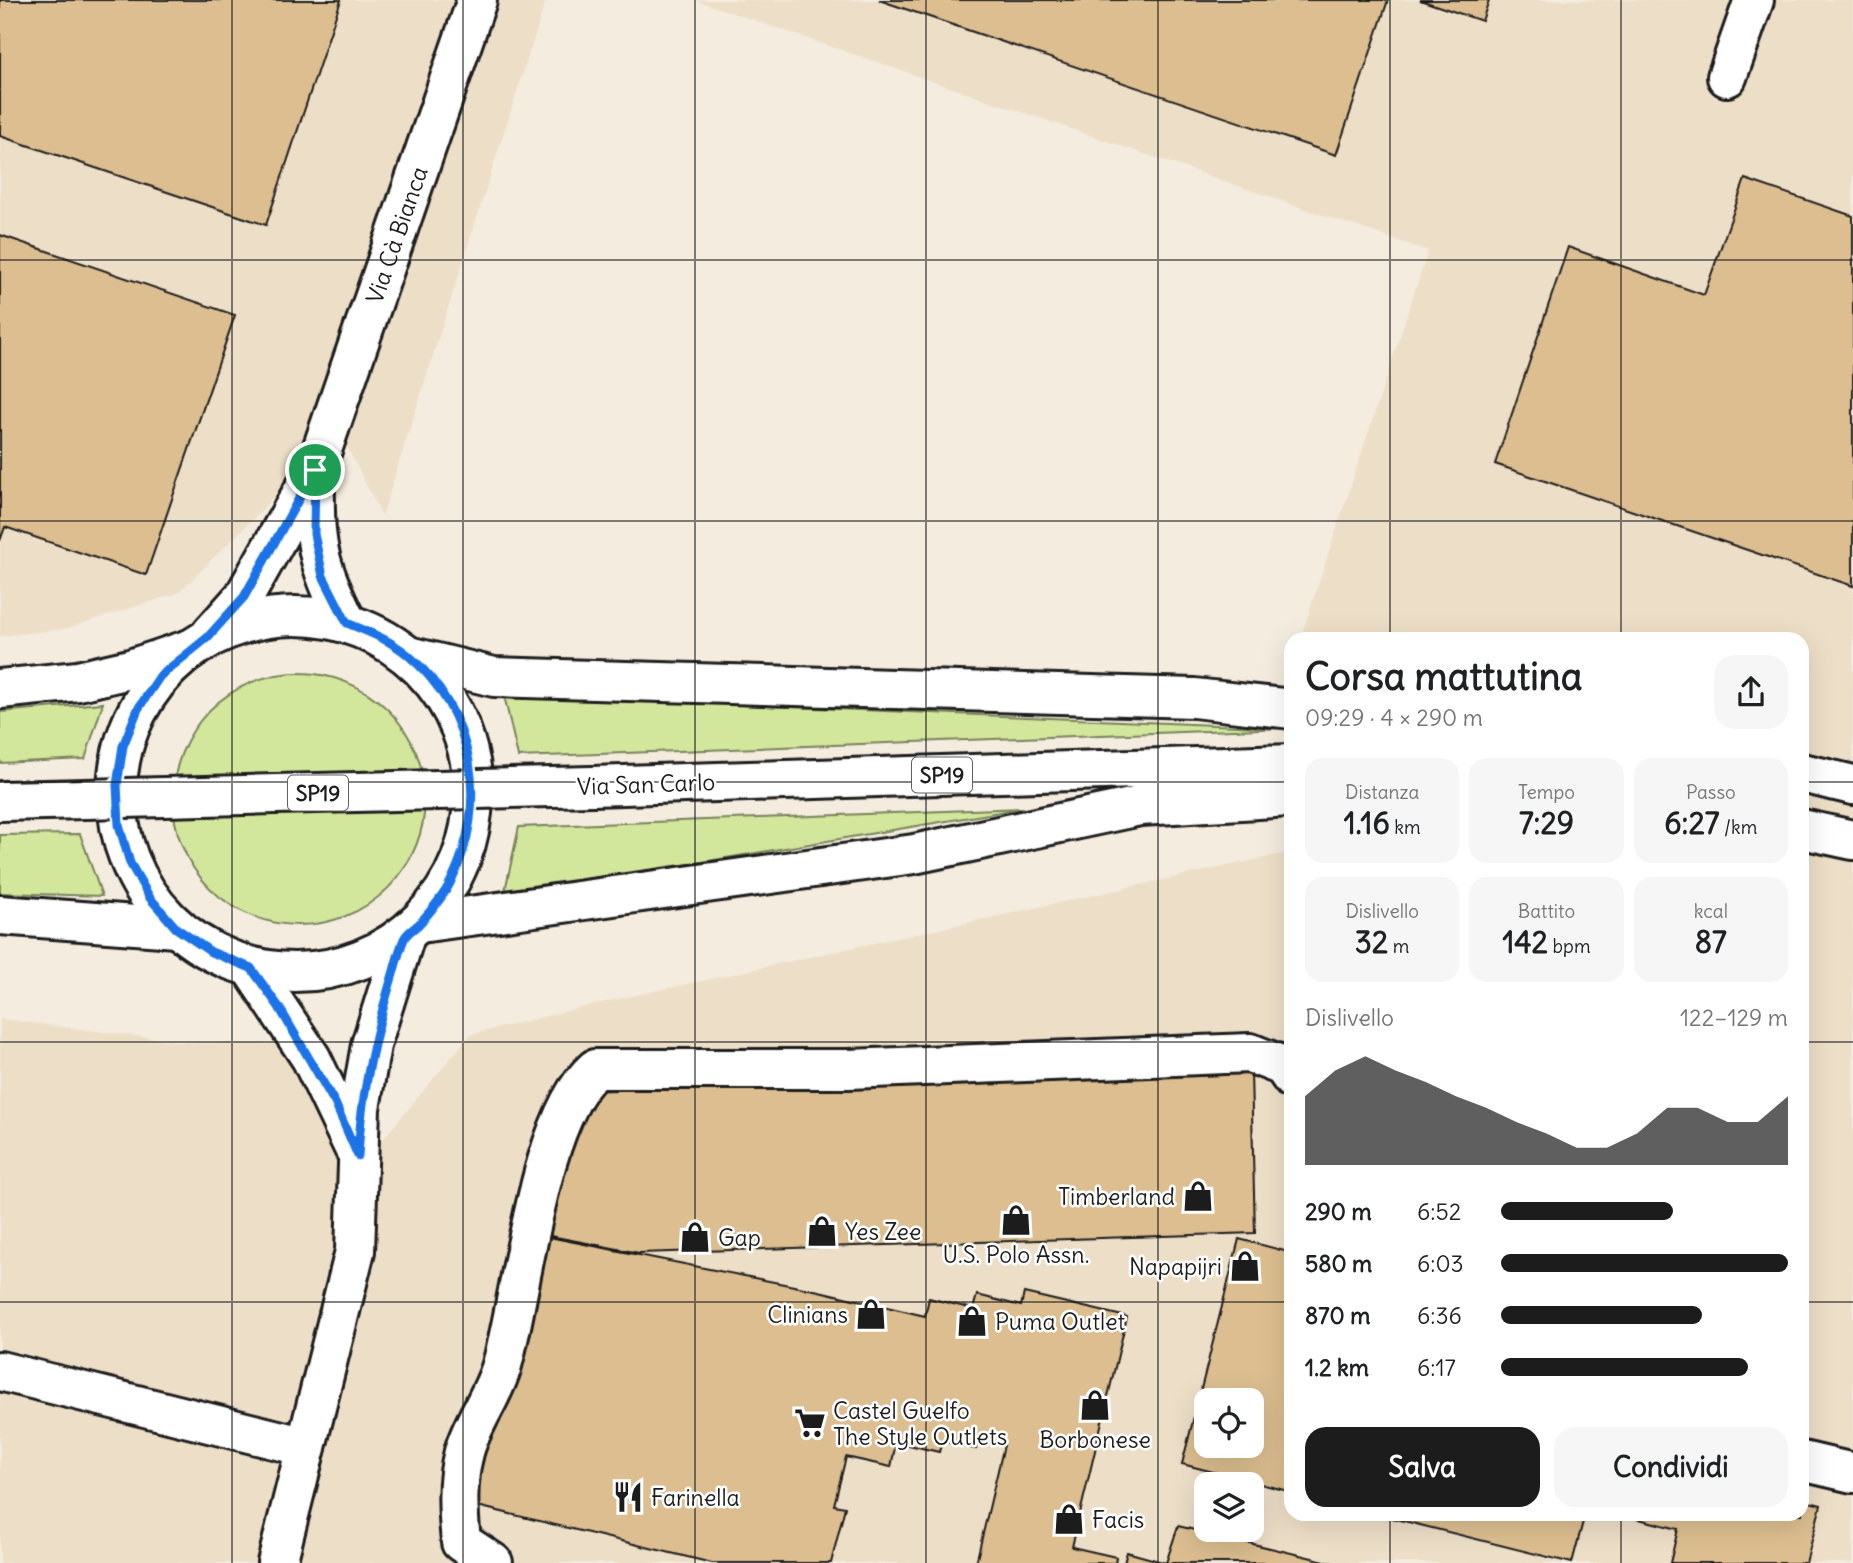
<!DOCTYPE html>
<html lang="it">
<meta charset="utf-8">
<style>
:root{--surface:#fff;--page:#f6f6f6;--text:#202124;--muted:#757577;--accent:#1c1c1c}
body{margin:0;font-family:Delius,sans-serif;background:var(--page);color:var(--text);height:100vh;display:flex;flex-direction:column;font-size:26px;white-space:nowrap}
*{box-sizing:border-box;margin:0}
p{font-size:23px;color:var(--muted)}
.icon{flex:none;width:38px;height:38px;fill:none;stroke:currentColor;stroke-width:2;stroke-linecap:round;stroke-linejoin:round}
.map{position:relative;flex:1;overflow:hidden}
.sheet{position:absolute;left:1284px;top:632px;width:525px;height:889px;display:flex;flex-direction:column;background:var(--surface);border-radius:21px;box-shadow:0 7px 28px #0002}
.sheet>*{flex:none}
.fabs{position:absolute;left:1194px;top:1388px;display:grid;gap:14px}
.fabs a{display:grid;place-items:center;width:70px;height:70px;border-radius:14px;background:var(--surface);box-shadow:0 7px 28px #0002;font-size:35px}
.pin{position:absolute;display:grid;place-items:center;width:60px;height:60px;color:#fff;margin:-30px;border:4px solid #fff;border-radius:50%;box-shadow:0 2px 7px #0007}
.round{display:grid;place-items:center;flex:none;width:74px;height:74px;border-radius:21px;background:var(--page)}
.summary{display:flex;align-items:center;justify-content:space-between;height:119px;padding:0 21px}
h1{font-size:38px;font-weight:700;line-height:52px}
.metrics{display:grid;grid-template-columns:repeat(3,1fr);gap:10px;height:119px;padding:7px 21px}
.metrics div{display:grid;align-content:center;border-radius:18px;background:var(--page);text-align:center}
.metrics b{font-size:30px;font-weight:700}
.metrics small{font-size:19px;font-weight:400}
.metrics p{font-size:19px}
.chart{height:196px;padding:14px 21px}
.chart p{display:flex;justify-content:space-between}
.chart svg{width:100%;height:126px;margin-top:7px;fill:var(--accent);opacity:.7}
.button{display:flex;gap:14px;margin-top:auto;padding:14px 21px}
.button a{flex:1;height:80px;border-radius:21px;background:var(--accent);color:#fff;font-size:28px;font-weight:700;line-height:80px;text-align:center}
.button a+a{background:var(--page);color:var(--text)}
ul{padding:0 21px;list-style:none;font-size:23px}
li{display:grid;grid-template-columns:112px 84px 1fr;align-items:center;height:52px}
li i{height:18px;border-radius:9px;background:var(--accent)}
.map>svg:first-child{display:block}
.built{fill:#eddec7;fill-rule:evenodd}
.green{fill:#d2e79c;stroke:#77825c;stroke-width:2}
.building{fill:#dcbe90;stroke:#1c1c1c;stroke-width:2;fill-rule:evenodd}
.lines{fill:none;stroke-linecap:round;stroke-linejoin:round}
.minor-casing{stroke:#1c1c1c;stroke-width:44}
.highway-casing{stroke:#1c1c1c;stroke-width:44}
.minor{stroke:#fff;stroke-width:38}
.highway{stroke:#fff;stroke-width:38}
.highway-bridge-casing{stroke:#1c1c1c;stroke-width:44;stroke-linecap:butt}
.highway-bridge{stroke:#fff;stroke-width:38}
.route-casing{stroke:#fff;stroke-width:14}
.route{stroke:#1a73e8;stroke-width:9}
.grid{fill:none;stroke:#1c1c1c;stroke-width:2;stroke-opacity:0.55}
.labels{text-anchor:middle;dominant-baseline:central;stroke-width:5;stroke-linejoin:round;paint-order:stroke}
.shield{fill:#fff;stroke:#606060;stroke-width:2}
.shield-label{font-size:21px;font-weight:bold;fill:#1c1c1c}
.street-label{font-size:23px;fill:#1c1c1c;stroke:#fff}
.poi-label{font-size:23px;fill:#1c1c1c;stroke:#fff;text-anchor:start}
</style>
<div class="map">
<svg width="1853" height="1563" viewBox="0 0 1853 1563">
<rect width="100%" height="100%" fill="#f4ecde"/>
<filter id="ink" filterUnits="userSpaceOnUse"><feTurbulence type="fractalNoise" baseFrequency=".0143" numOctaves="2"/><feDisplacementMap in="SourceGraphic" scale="14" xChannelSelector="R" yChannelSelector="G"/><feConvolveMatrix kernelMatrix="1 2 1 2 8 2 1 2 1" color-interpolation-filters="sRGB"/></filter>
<g filter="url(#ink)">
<path class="built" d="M0 0H546L382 516 333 419 264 508 178 593 65 629 0 636Z
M695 0H1853V1563H0V1019L183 1042 280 1044 374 1150 470 1035 591 1005 1291 852 1292 1514H1802V639H1325L1302 634 1428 251ZM1206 1400H1251V1446H1206ZM1206 1484H1251V1530H1206Z"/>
<path class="green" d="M173 799a126 126 0 1 1 252 0a126 126 0 1 1-252 0Z
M504 695 1288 728 518 757Z
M103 703 85 759 0 763V712Z
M1024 808 504 895 519 827Z
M80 834 102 896 0 893V835Z"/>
<path class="building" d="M0 0H341L266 225 0 136Z
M879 0H1388L1336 155Z
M1420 0H1489L1482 21Z
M1745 179 1853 216V586L1495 464 1568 247 1704 295Z
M0 235 235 315 146 575 5 527 0 541Z
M1251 1072 1255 1233 639 1253 540 1234 583 1091Z
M539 1235 819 1291 925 1316 929 1298 973 1309 977 1295 1021 1306 1024 1293 1127 1317 1072 1547 1116 1557 1115 1563H976L1004 1445 978 1439 976 1449 942 1441 939 1452 896 1442 891 1467 846 1457 834 1505 845 1507 831 1563H712L469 1504Z
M1239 1239 1292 1253V1492L1182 1464ZM1206 1400H1251V1446H1206Z
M1802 1500 1821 1505 1806 1563H1670L1678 1529 1619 1514H1802Z
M1376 1514H1585L1572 1563Z
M1178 1526 1333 1563H1124L1127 1552 1166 1563Z"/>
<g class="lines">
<defs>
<g id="minor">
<path d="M1727 77 1754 0"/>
<path d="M315 475C314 543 316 562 347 623"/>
<circle cx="295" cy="794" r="178"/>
<path id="s1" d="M211 634 244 597 315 470 477 0"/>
<path d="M1802 829 1853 840"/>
<path d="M251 968 311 1058 354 1148"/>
<path d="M0 1371 306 1447"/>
<path d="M1802 1461 1853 1473"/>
<path d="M277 1563 355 1251 360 1108 371 1045 405 936"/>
<path d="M493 1563 461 1542C458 1512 456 1482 464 1452 472 1422 494 1395 502 1365 523 1290 538 1119 595 1069H848L1250 1053 1283 1066 1292 1079"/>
</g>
<path id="highway" d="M408 656 494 677 1194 698 1292 709
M0 689 78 681 130 669 190 649
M1802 773 1853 785
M592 786 1292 764
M0 801 45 800
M0 915 176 928
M420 923 914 854 1140 806 1292 797"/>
</defs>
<use href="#minor" class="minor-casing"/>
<use href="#highway" class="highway-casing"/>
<use href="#minor" class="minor"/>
<use href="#highway" class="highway"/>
<defs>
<path id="highway-bridge" d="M45 800 592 786"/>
</defs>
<use href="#highway-bridge" class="highway-bridge-casing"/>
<use href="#highway-bridge" class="highway-bridge"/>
</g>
</g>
<g class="lines" filter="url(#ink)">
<defs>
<path id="route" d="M315 470 314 534 323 576 347 623C369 632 390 640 408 655 475 712 489 805 451 881 444 896 430 912 419 924 414 929 407 932 404 939 398 953 395 969 390 984 373 1041 361 1096 358 1156L335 1103 279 1007 251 968 211 952 176 928 150 898 130 863 119 825 117 785 123 746 138 709 160 676 207 638 244 597Z"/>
</defs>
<use href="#route" class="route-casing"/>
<use href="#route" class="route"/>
</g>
<path class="grid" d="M232 0V1563M463 0V1563M695 0V1563M926 0V1563M1158 0V1563M1390 0V639M1621 0V639M0 260H1853M0 521H1853M0 782H1292M1802 782H1853M0 1042H1292M1802 1042H1853M0 1302H1292M1802 1302H1853M1390 1514V1563M1621 1514V1563"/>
<defs>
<symbol id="shop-bare" viewBox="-9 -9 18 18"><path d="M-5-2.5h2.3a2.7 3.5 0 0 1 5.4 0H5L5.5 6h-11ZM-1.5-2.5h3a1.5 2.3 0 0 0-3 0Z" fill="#1c1c1c" stroke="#fff" stroke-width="2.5" paint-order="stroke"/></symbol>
<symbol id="supermarket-bare" viewBox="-9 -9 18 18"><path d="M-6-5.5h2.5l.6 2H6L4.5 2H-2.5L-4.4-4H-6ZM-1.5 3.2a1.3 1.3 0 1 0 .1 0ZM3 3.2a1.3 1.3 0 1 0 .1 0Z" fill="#1c1c1c" stroke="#fff" stroke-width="2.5" paint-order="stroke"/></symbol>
<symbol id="restaurant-bare" viewBox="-9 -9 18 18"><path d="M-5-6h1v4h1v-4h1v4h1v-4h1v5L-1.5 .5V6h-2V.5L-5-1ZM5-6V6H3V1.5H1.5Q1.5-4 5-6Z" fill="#1c1c1c" stroke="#fff" stroke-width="2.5" paint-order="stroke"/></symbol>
</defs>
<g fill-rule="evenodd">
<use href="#shop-bare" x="1176" y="1174" width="44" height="44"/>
<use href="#shop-bare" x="994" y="1198" width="44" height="44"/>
<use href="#shop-bare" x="800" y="1209" width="44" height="44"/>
<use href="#shop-bare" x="673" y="1215" width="44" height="44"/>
<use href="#shop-bare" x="1223" y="1244" width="44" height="44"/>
<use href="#shop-bare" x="849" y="1292" width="44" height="44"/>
<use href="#shop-bare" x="950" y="1299" width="44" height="44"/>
<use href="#shop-bare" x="1073" y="1383" width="44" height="44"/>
<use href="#supermarket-bare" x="788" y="1401" width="44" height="44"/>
<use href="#restaurant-bare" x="606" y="1475" width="44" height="44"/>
<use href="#shop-bare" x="1047" y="1497" width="44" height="44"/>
</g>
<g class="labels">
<g class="shield">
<rect x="912" y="757.5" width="60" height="35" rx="5"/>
<rect x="288" y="775.5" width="60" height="35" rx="5"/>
</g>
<g class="shield-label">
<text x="942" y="775">SP19</text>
<text x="318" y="793">SP19</text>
</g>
<g class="street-label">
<text stroke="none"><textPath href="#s1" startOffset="444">Via Cà Bianca</textPath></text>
<text transform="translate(646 784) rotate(-2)">Via San Carlo</text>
</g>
<g class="poi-label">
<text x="1175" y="1196" text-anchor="end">Timberland</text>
<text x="845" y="1231">Yes Zee</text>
<text x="718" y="1237">Gap</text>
<text x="1016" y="1254" text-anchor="middle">U.S. Polo Assn.</text>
<text x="1222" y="1266" text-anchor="end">Napapijri</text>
<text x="848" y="1314" text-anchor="end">Clinians</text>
<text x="995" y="1321">Puma Outlet</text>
<text x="833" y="1410">Castel Guelfo<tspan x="833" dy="26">The Style Outlets</tspan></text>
<text x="1095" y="1439" text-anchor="middle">Borbonese</text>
<text x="651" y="1497">Farinella</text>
<text x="1092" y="1519">Facis</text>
</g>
</g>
</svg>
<div class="fabs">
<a><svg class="icon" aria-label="locate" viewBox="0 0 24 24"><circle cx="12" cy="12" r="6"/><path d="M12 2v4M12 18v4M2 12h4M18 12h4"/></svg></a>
<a><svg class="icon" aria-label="layers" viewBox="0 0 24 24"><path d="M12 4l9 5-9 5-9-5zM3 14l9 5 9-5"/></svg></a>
</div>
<div class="pin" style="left:315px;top:470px;background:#1e9e55"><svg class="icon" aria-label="arrive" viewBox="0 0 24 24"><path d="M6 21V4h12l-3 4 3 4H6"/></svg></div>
<section class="sheet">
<div class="summary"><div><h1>Corsa mattutina</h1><p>09:29 · 4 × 290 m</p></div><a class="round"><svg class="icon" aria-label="share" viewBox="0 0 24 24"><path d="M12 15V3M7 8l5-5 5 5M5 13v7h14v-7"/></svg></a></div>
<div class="metrics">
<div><p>Distanza</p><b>1.16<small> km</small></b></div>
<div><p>Tempo</p><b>7:29</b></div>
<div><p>Passo</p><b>6:27<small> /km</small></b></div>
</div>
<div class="metrics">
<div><p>Dislivello</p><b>32<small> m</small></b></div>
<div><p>Battito</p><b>142<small> bpm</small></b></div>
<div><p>kcal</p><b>87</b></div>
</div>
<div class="chart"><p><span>Dislivello</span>122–129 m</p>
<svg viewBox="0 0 160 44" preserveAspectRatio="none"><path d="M0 44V20L10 11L20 6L30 11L40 15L50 20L60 24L70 29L80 33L90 38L100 38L110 33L120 24L130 24L140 29L150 29L160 20V44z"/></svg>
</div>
<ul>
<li><b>290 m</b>6:52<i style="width:60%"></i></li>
<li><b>580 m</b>6:03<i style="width:100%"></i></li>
<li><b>870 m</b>6:36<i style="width:70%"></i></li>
<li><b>1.2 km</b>6:17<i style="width:86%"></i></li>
</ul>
<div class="button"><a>Salva</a><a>Condividi</a></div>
</section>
</div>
